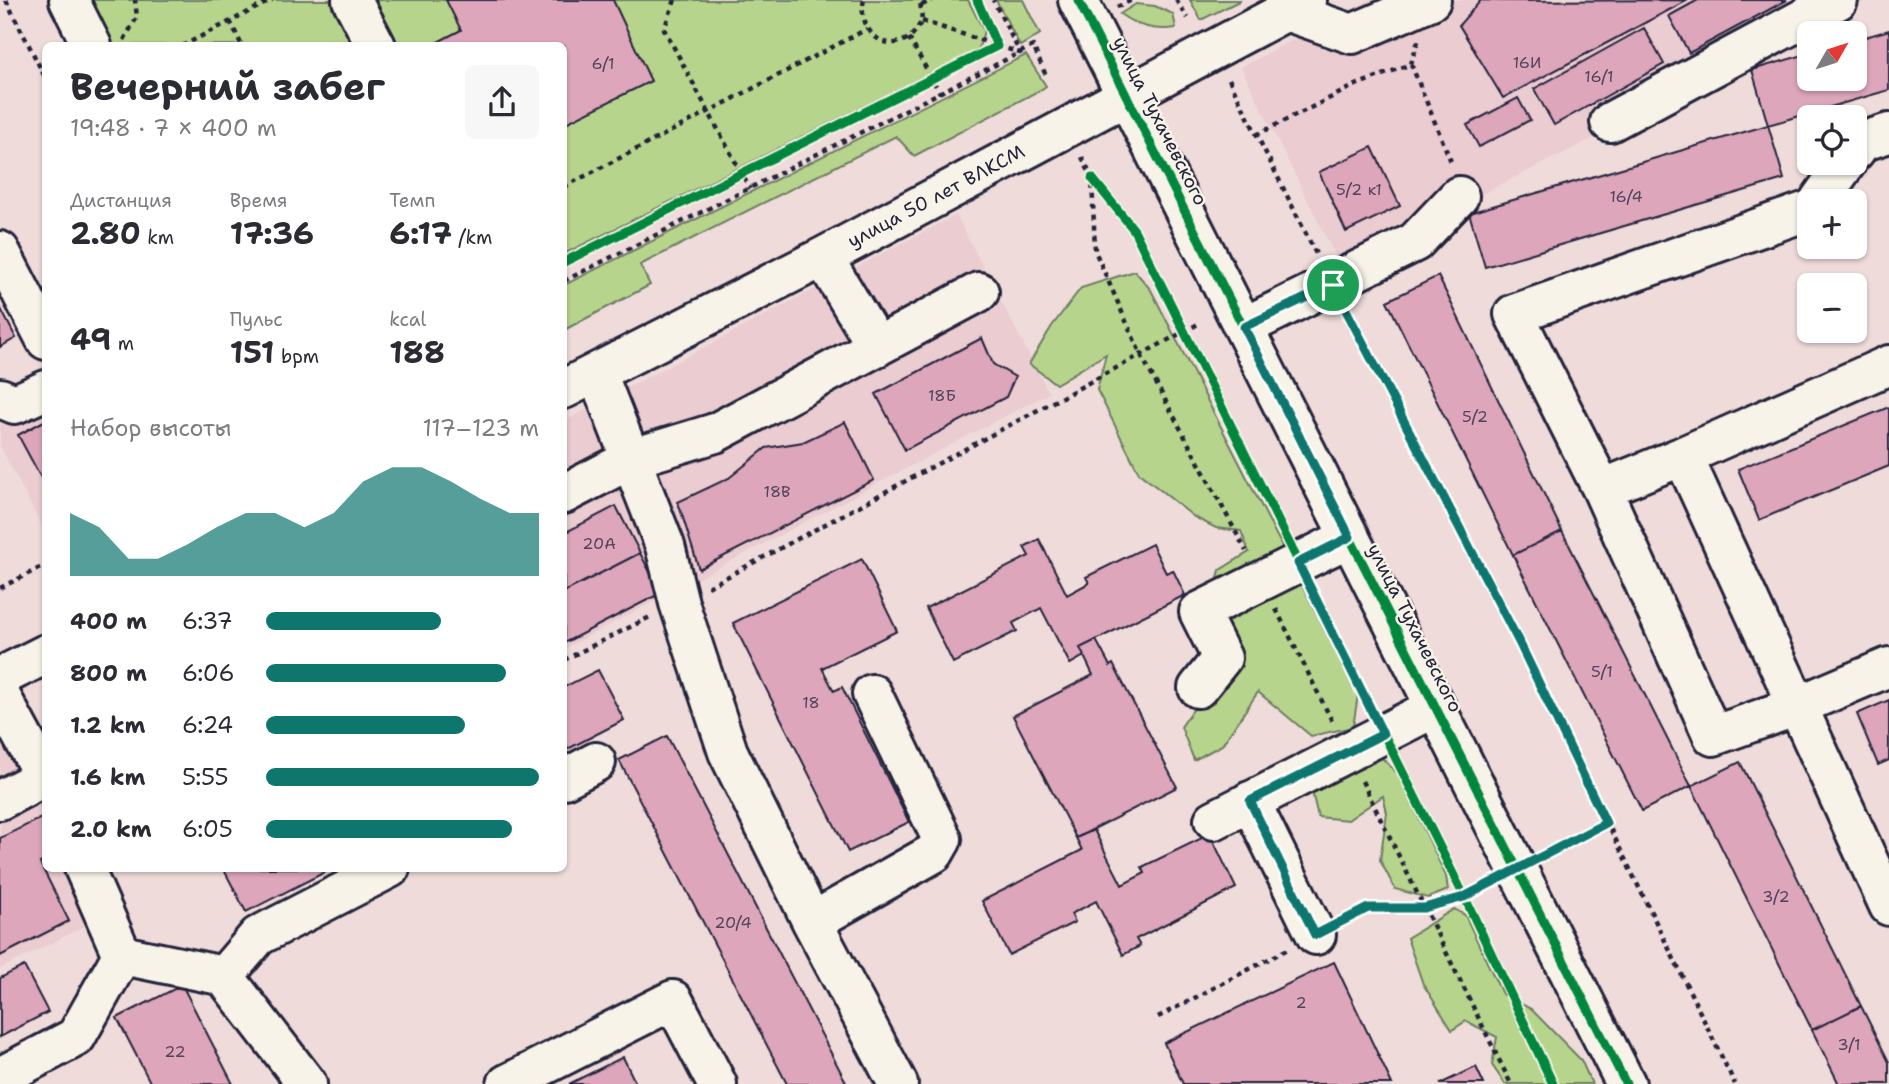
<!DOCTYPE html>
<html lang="ru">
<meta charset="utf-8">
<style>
:root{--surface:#fff;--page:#f7f7f7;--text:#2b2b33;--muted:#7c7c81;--accent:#0f766e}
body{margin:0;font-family:"Shantell Sans",sans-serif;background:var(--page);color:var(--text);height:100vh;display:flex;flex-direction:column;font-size:26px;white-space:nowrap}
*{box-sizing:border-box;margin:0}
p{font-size:23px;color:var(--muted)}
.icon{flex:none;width:38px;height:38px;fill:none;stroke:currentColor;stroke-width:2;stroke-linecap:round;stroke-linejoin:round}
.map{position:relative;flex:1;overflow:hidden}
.drawer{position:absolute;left:42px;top:42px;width:525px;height:830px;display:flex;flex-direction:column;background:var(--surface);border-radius:10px;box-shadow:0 2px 5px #0004}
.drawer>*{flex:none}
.needle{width:46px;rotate:51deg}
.controls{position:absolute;left:1797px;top:21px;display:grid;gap:14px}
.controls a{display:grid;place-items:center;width:70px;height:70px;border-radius:10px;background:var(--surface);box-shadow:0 2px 5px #0004;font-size:35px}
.pin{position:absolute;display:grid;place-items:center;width:60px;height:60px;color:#fff;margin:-30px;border:4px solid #fff;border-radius:50%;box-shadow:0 2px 7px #0007}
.round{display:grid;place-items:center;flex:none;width:74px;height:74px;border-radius:10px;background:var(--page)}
.overview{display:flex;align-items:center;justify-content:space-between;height:119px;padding:0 28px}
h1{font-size:38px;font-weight:700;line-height:52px}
.stats{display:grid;grid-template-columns:repeat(3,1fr);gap:10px;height:119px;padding:7px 28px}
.stats div{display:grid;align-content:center}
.stats b{font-size:30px;font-weight:700}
.stats small{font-size:19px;font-weight:400}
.stats p{font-size:19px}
.chart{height:196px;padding:14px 28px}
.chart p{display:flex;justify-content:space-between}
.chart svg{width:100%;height:126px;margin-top:7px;fill:var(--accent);opacity:.7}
ul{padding:0 28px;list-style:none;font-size:23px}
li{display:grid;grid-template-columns:112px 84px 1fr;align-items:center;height:52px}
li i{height:18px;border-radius:9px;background:var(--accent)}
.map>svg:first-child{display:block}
.built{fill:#eaccd1}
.green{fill:#b7d48c;stroke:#6c7b64;stroke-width:2}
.building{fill:#dda6bb;stroke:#22223b;stroke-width:2}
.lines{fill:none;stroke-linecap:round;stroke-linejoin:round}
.minor-casing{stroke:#22223b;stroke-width:44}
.path{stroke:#22223b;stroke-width:4.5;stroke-dasharray:5 5;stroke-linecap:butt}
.minor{stroke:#f7f3e8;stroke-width:38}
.cycleway-casing{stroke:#f7f3e8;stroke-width:13}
.cycleway{stroke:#00873e;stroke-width:9}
.route-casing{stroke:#fff;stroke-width:14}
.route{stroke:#0f766e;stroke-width:9}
.labels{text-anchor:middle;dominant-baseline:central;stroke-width:5;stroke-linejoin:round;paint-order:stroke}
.number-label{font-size:16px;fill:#51435b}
.street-label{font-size:19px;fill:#22223b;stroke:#f7f3e8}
</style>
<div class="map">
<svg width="1889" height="1084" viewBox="0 0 1889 1084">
<rect width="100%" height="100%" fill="#efdcda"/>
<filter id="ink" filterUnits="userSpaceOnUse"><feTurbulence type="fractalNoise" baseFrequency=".0143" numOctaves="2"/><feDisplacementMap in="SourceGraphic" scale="14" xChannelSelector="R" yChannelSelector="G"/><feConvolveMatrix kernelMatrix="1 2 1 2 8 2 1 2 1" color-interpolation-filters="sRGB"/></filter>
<g filter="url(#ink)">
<path class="built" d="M1370 0H1868L1468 201 1352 289 1241 67Z
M956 215 1049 393 564 649V421Z
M45 403V532L0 446V425Z
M0 723 45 807 46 868H72L95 921 0 969Z"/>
<path class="green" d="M82 0H968L984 31 978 50 564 254V46L105 45Z
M996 0H1023L1040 34 1020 46Z
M1190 0H1241L1201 20Z
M1136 4 1155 6 1173 14 1176 28C1155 31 1138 27 1120 14Z
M1026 55 1046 86 1042 89 914 156 896 136 640 265 650 285 564 330V285Z
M1135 271 1151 290 1358 695 1353 727 1311 736 1258 692 1222 745 1194 760 1181 727 1204 694 1210 612 1220 570 1249 552 1241 531 1216 528 1194 517 1139 473 1097 390 1106 354 1056 384 1029 364 1052 326 1081 288Z
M1373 749 1398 774 1446 876 1448 890 1428 898 1395 889 1380 860 1387 813 1383 796 1348 820 1318 817 1312 792 1325 767Z
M1454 909 1465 915 1502 994 1531 1009 1581 1060 1592 1084H1505L1492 1065 1497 1037 1466 1021 1452 1030 1423 984 1407 938Z"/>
<path class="building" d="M446 0H613L651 81 564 124V46H430L461 30Z
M1481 0 1508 1 1688 0 1503 98 1459 25Z
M1698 0H1787L1689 53 1669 16Z
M1644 28 1664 64 1554 125 1534 89Z
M1889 30V90L1768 125 1752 70 1810 53V79H1855V40Z
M1518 98 1530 120 1479 147 1467 125Z
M1768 125 1784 179 1485 267 1469 213Z
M1372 147 1400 206 1346 232 1319 172Z
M1438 276 1562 531 1513 555 1387 301Z
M0 307 16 338 0 347Z
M982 338 993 364 1015 377 1006 397 905 450 876 394Z
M1889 407V466L1759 520 1738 469Z
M46 420V487L18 435Z
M845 422 874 480 699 569 678 502 729 478 766 448 803 442Z
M616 506 640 553 564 592V533Z
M1562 531 1691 786 1642 811 1513 555Z
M1039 539 1067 595 1089 583 1086 577 1152 544 1166 573 1173 570 1185 595 1080 648 1084 656 1070 664 1041 608 1013 623 1017 631 953 663 926 608 1029 556 1024 547Z
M640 553 661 593 564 643V592Z
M862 559 897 631 822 668 834 691 842 687 909 822 848 852 733 623Z
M1096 640 1110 666 1113 664 1177 787 1076 838 1013 716 1093 675 1080 648Z
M598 670 624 720 564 751V687Z
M1889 700V760L1878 765 1857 714Z
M667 736 847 1084H787L619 760Z
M1740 762 1861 1006 1812 1030 1691 786Z
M41 818 46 828V860L40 863 69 921 0 956V838Z
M1094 830 1122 885 1145 873 1142 867 1210 834 1236 888 1136 939 1140 946 1123 955 1096 901 1071 914 1075 922 1009 955 982 901 1082 850 1076 838Z
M223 868H333L246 912Z
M1334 962 1392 1084H1183L1164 1043Z
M24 966 48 1012 0 1037V978Z
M182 985 233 1084H151L117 1018Z
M1861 1006 1889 1062V1084H1839L1812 1030Z
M623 1057 636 1084H569Z
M1476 1067 1484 1084H1440Z"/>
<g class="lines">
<defs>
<path id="minor" d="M69 0 92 46
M352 0 376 46
M1078 0 1626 1084
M1286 11 1352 34 1431 0
M1610 122 1838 0
M1855 151 1861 142 1889 133
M1819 201 1846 163
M0 251 46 340
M823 257 877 347
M1244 327 1415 242 1459 196
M1889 365 1683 456 1889 906
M597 373 665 546 679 603 728 752 812 922 898 1084
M564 389 823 257 1307 0
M0 398 15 404 46 390
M1683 456 1602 489 1514 314 1810 210
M1602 489 1713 736 1797 706 1889 667
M564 494 633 458 715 433 979 292
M0 677 46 654
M1198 688 1222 658 1199 612 1350 537
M0 695 46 780
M564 779 596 762
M0 800 46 776
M1250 801 1316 935
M1214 820 1436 707
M84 868 122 955 224 976
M812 922 934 853 942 839 872 694
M0 1077 76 1037 122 955
M307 1084 224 976 258 936 390 868
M507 1084 673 1000 717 1084"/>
</defs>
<use href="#minor" class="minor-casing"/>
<path class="path" d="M6 0 46 79
M675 0 664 29 750 189
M864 0C857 25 880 54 907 39 913 36 918 27 922 21L920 0
M1176 0 1188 18
M922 5 932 0
M1117 7 1132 0
M230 21 242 46
M922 21 1020 53 993 0
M909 38 940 93
M124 40 137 17 135 0
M182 46 272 0
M1411 64 1452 164
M1229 79 1317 256
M1256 135 1356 85 1411 64 1418 41
M1082 157 1092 178 1095 251 1141 355 1246 551
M564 187 867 29
M564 281 1033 46 1047 78
M1347 313 1520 644 1735 1084
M708 587 1200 323
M0 588 46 565
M1276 609 1333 723
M564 660 650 617
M1362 781 1511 1084
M1548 854 1606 823
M1346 919C1382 901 1391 913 1425 907 1447 903 1468 895 1487 885
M1158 1017 1288 949"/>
<use href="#minor" class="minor"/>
<defs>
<path id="cycleway" d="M1078 0 1626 1084
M1092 178 1134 230 1464 896 1553 1084
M564 262 997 46 977 0"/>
</defs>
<use href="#cycleway" class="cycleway-casing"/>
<use href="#cycleway" class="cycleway"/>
</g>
</g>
<g class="lines" filter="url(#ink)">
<defs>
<path id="route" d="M1333 285 1520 644 1606 823 1464 897 1424 908H1368L1315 935 1250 801 1383 734 1298 563 1350 537 1244 327Z"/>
</defs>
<use href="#route" class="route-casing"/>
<use href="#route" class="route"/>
</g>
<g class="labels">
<g class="number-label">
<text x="1527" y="62">16И</text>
<text x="603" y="63">6/1</text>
<text x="1599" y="76">16/1</text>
<text x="1359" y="189">5/2 к1</text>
<text x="1626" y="196">16/4</text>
<text x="942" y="395">18Б</text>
<text x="1475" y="416">5/2</text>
<text x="777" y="491">18В</text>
<text x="599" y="543">20А</text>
<text x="1602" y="671">5/1</text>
<text x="811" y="702">18</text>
<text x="1776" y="896">3/2</text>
<text x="733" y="922">20/4</text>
<text x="1301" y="1002">2</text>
<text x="1849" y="1044">3/1</text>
<text x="175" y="1051">22</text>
</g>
<g class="street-label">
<text transform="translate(1160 121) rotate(63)">улица Тухачевского</text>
<text transform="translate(936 196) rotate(-28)">улица 50 лет ВЛКСМ</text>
<text transform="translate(1415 628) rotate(63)">улица Тухачевского</text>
</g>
</g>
</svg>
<div class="controls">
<a><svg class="needle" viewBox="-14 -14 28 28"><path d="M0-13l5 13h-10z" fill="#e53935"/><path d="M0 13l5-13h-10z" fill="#7c7c81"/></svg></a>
<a><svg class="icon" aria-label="locate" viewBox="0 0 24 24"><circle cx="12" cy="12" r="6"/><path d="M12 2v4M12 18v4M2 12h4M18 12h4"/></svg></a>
<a>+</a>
<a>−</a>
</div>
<div class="pin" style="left:1333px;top:285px;background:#1e9e55"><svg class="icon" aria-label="arrive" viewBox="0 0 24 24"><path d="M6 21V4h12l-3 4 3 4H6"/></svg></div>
<section class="drawer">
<div class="overview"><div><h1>Вечерний забег</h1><p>19:48 · 7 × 400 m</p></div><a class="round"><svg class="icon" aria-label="share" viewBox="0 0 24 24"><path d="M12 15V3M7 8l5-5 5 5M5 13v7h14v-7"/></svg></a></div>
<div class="stats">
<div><p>Дистанция</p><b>2.80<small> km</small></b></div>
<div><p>Время</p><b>17:36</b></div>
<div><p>Темп</p><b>6:17<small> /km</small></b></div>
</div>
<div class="stats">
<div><b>49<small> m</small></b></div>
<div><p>Пульс</p><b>151<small> bpm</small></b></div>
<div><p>kcal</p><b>188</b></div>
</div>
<div class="chart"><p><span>Набор высоты</span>117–123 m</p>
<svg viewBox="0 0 160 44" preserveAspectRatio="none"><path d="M0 44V22L10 27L20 38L30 38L40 33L50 27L60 22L70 22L80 27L90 22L100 11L110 6L120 6L130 11L140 17L150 22L160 22V44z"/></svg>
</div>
<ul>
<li><b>400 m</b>6:37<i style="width:64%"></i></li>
<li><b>800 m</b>6:06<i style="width:88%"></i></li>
<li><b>1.2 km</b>6:24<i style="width:73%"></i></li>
<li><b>1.6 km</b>5:55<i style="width:100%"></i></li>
<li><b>2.0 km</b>6:05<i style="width:90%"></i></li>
</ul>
</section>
</div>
